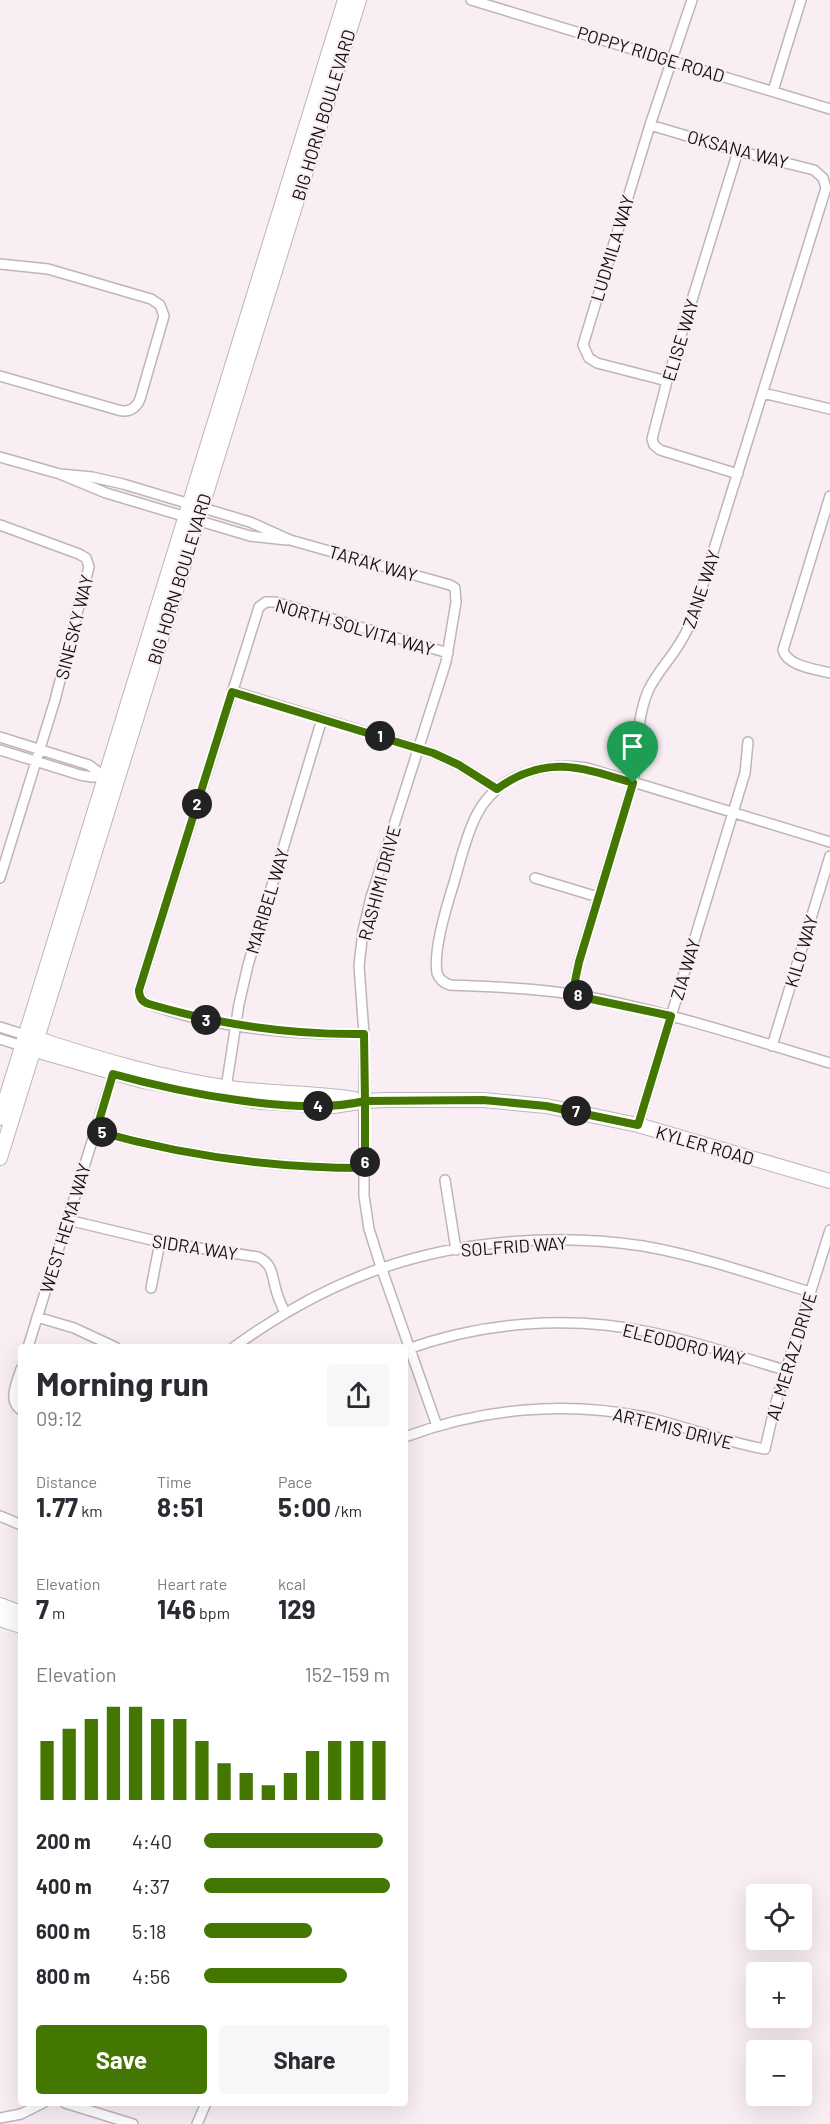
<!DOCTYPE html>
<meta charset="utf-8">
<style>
:root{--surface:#fff;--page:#f7f7f7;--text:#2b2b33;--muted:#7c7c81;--accent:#437701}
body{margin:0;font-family:Barlow,sans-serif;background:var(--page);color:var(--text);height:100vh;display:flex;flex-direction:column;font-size:22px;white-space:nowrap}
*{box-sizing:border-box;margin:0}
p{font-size:20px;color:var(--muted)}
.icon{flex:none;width:33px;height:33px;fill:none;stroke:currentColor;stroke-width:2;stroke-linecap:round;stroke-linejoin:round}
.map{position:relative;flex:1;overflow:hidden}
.details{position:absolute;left:18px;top:1344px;width:390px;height:762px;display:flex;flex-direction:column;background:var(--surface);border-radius:6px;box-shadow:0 6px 24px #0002}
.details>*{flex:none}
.controls{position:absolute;left:746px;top:1884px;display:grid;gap:12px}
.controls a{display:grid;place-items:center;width:66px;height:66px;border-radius:6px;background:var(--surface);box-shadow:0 6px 24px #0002;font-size:30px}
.pin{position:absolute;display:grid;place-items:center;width:51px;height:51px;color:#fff;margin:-62px -26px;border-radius:50% 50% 50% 0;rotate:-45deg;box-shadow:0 0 6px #0007}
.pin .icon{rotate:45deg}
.km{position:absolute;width:30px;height:30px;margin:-15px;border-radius:50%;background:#222;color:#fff;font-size:16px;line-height:30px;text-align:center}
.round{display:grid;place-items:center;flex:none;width:63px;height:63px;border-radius:6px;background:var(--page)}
.head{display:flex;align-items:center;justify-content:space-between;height:102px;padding:0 18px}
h1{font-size:33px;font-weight:700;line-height:45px}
.figures{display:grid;grid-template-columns:repeat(3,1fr);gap:9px;height:102px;padding:6px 18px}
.figures div{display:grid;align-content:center}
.figures b{font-size:26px;font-weight:700}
.figures small{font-size:16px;font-weight:400}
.figures p{font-size:16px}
.chart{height:168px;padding:12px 18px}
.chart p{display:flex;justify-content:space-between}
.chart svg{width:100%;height:108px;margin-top:6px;stroke:var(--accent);stroke-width:6}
.action{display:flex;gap:12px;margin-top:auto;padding:12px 18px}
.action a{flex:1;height:69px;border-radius:6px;background:var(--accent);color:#fff;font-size:24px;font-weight:700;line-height:69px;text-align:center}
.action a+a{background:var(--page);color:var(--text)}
ul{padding:0 18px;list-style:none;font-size:20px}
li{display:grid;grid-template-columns:96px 72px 1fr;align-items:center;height:45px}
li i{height:15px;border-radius:8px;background:var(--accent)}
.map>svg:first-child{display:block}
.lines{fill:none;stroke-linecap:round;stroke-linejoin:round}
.street-casing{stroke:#bfb4ba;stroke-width:12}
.secondary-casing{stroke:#bfb4ba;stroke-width:16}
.street{stroke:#fff;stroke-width:9}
.secondary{stroke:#fff;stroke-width:14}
.route-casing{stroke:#fff;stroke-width:12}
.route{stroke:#437701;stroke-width:8}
.labels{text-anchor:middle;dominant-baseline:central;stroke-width:4.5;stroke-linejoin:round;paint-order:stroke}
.street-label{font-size:18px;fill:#131012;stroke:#f9eef4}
</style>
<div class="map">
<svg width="830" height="2124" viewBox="0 0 830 2124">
<rect width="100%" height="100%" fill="#f9eef4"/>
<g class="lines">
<defs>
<path id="street" d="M471 0 830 109
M773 91 801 0
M738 151 667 381 652 439 654 445 660 450 738 474
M0 264 48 269 151 299 160 305 164 316 140 399C136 409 128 413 118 410L0 376
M667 381 597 363 589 358 583 345 650 125 692 0
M763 393 830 409
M0 457 60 474 106 493 250 536 287 540
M60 474 92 477 123 484 250 522 290 540 450 585 455 588 456 602 446 662 371 897 363 931 359 966 364 1034V1196L369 1229 380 1264 437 1426
M830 496 783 650C787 666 815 669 830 673
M0 525 79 554 86 558 89 567 55 700 0 878
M232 691 433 753 459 765 497 789
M0 737 89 765 105 777
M0 750 80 775 92 777H105
M830 842 587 768C544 761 496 775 476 816 465 838 460 863 453 886 446 908 433 950 437 973 439 979 444 983 450 985 493 987 535 988 578 995 663 1010 747 1038 830 1063
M535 878 598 897
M572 995 579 961 633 783C638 752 636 720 648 691 655 676 665 665 674 652 681 642 687 631 692 620L826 188 823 178 814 170 738 151 650 125
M0 1027 25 1035
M364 1034C291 1035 215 1029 146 1003L141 998 139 990 259 607 266 602H275L448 653
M0 1039 22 1046
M772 1046 830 856
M226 1088 239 1004 248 965 322 719
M638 1125 745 773 748 742
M96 1131C184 1156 273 1168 365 1168
M445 1180 456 1250
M68 1220 160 1242 258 1257C273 1264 272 1276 276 1290 278 1298 282 1306 285 1313
M151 1288 160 1242
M37 1317 74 1328 115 1347
M28 1347 113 1074
M234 1347C278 1315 330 1286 382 1268 464 1240 558 1233 643 1246 700 1256 755 1275 810 1292
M405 1350C482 1322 568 1315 649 1332 695 1341 740 1357 785 1370
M21 1369C17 1383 7 1400 21 1410
M405 1437C481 1408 565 1401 645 1417 685 1426 724 1442 765 1449L775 1405 830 1230
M0 1516 21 1525
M65 2103 133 2124
M0 2118 21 2114 43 2103
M197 2124 206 2103"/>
<path id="secondary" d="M29 1036C95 1058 161 1078 230 1088 271 1094 313 1092 354 1099
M25 1047 143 1081 260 1102 334 1106 365 1101 387 1100H483L546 1106 638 1125 830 1181
M0 1118 345 0
M0 1158 359 0
M0 1605 21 1613
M0 1619 21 1626"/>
</defs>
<use href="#street" class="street-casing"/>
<use href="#secondary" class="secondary-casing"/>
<use href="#street" class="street"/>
<use href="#secondary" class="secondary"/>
</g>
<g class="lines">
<defs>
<path id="route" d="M633 783C581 767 545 754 497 789L459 765 433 753 232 692 139 990C139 997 142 1002 149 1004 220 1025 290 1035 364 1034L365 1101C300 1117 178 1092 113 1074L96 1131C184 1156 273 1168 365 1168V1101L483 1100 546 1106 638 1125 671 1016 572 995 579 962 633 783"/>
</defs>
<use href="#route" class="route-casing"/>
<use href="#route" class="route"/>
</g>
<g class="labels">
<g class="street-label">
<text transform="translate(651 54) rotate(17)">POPPY RIDGE ROAD</text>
<text transform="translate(323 115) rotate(-73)">BIG HORN BOULEVARD</text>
<text transform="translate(738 149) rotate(15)">OKSANA WAY</text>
<text transform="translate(612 248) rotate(-73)">LUDMILA WAY</text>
<text transform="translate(680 340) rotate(-73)">ELISE WAY</text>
<text transform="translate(373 563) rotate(16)">TARAK WAY</text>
<text transform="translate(179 579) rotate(-73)">BIG HORN BOULEVARD</text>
<text transform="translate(701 589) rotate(-71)">ZANE WAY</text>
<text transform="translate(74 627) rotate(-76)">SINESKY WAY</text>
<text transform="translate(355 627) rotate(16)">NORTH SOLVITA WAY</text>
<text transform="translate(379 883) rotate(-75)">RASHIMI DRIVE</text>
<text transform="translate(267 901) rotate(-73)">MARIBEL WAY</text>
<text transform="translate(801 951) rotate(-73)">KILO WAY</text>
<text transform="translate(685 969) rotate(-73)">ZIA WAY</text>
<text transform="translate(705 1145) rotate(16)">KYLER ROAD</text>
<text transform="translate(65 1228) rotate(-73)">WEST HEMA WAY</text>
<text transform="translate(514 1246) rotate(-4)">SOLFRID WAY</text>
<text transform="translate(195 1247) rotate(9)">SIDRA WAY</text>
<text transform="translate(684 1344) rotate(14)">ELEODORO WAY</text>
<text transform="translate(791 1356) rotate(-73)">AL MERAZ DRIVE</text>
<text transform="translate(673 1428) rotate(14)">ARTEMIS DRIVE</text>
</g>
</g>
</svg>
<div class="controls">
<a><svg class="icon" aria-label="locate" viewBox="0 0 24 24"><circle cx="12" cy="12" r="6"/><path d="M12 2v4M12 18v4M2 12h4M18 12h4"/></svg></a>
<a>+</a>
<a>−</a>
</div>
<div class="pin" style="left:633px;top:783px;background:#1e9e55"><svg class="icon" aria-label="arrive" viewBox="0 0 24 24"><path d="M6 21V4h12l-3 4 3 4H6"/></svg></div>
<b class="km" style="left:380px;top:736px">1</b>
<b class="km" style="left:197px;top:804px">2</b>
<b class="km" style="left:206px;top:1020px">3</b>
<b class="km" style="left:318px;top:1106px">4</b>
<b class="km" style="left:102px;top:1132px">5</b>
<b class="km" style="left:365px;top:1162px">6</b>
<b class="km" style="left:576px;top:1111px">7</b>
<b class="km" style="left:578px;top:995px">8</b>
<section class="details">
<div class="head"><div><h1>Morning run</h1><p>09:12</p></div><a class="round"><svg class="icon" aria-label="share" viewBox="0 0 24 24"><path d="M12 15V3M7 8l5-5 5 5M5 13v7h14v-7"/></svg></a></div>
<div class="figures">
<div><p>Distance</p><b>1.77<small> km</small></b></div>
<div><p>Time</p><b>8:51</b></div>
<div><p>Pace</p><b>5:00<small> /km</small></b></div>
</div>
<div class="figures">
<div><p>Elevation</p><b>7<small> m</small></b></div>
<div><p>Heart rate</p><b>146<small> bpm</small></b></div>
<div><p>kcal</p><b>129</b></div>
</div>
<div class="chart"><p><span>Elevation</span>152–159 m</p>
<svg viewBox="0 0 160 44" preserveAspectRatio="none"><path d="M5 44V20M15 44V15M25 44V11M35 44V6M45 44V6M55 44V11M65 44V11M75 44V20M85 44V29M95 44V33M105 44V38M115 44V33M125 44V24M135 44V20M145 44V20M155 44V20"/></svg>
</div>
<ul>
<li><b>200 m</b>4:40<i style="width:96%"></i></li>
<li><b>400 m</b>4:37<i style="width:100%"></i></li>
<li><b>600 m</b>5:18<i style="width:58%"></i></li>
<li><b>800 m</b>4:56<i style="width:77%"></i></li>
</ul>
<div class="action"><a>Save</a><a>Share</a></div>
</section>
</div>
